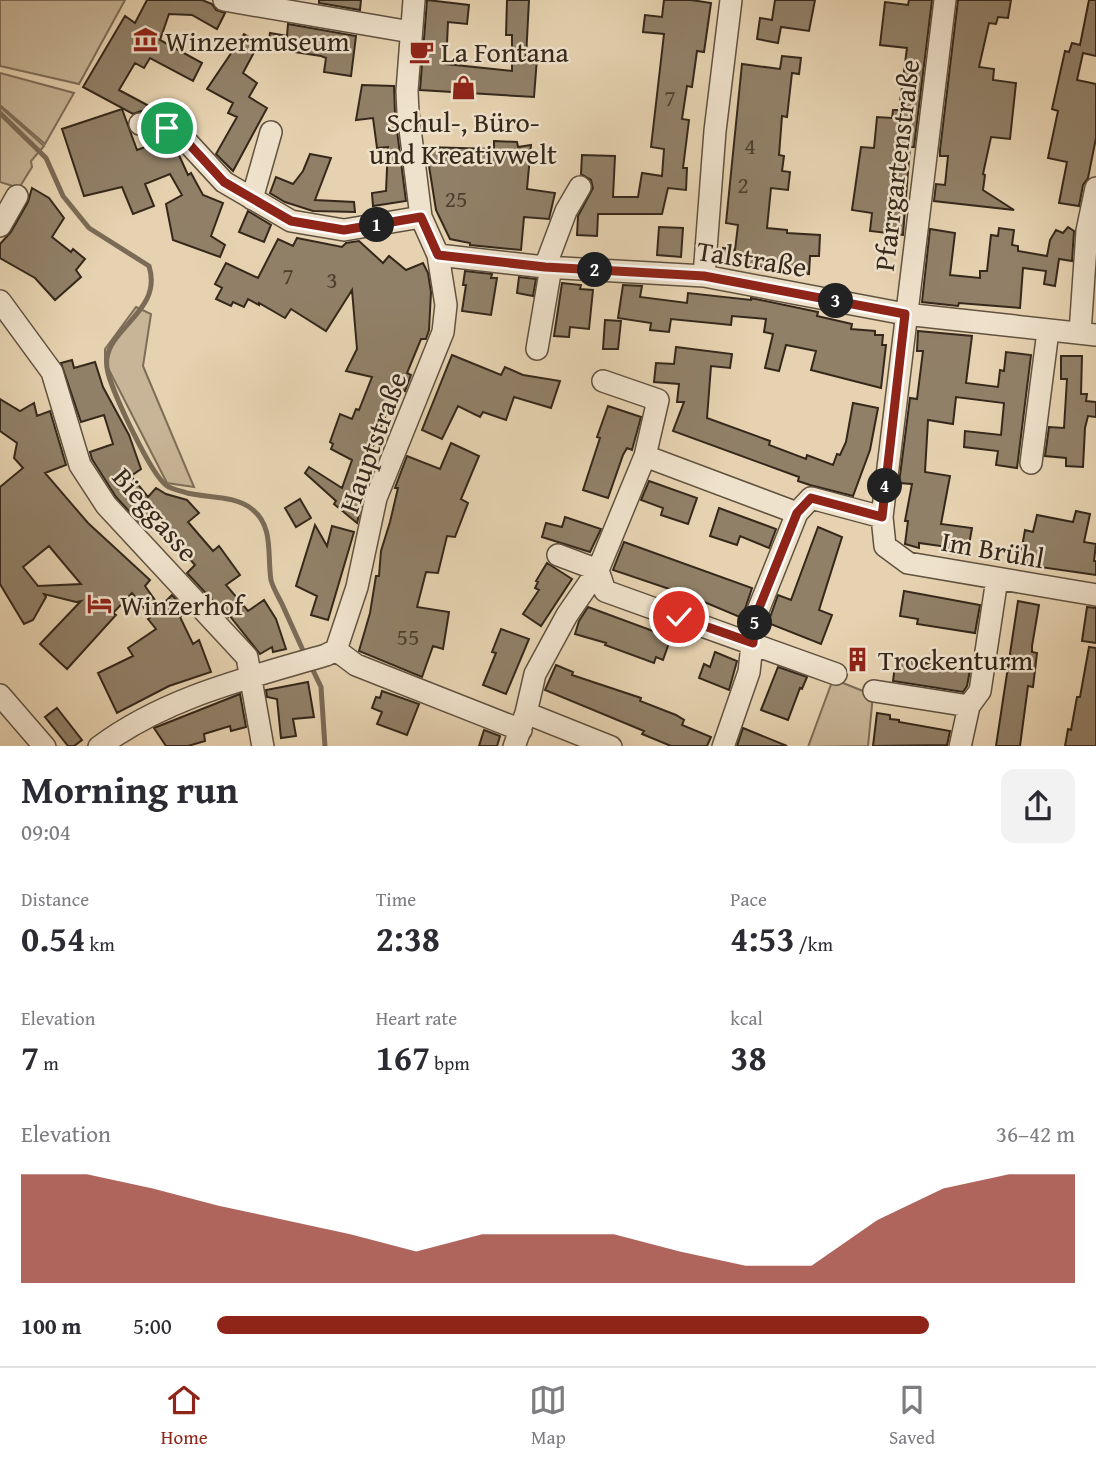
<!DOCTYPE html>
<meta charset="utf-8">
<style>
:root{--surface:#fff;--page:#f2f2f3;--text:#2b2b33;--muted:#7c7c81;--line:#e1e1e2;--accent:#8f2418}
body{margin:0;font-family:"Gentium Book Plus",serif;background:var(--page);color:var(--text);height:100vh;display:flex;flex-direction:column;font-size:26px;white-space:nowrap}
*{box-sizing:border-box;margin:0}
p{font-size:23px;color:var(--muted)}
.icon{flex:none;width:38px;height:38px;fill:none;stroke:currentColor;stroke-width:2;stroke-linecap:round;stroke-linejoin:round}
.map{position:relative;height:746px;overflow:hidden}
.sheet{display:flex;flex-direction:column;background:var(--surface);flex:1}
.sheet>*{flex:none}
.pin{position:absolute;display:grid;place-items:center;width:60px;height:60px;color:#fff;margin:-30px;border:4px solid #fff;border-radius:50%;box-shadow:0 2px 7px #0007}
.km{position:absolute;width:35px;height:35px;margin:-18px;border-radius:50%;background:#222;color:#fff;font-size:19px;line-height:35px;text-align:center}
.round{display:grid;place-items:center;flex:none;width:74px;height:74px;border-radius:14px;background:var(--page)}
.summary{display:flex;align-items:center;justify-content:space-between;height:119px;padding:0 21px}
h1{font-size:38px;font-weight:800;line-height:52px}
.metrics{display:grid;grid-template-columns:repeat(3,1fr);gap:10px;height:119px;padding:7px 21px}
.metrics div{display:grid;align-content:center}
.metrics b{font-size:35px;font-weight:800}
.metrics small{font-size:19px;font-weight:400}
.metrics p{font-size:19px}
.chart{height:196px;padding:14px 21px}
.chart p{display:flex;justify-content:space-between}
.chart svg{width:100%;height:126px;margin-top:7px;fill:var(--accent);opacity:.7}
ul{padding:0 21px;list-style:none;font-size:23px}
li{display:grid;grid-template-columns:112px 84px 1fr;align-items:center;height:52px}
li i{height:18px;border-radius:9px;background:var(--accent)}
.menu{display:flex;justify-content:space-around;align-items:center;height:98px;border-top:2px solid var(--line);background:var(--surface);font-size:19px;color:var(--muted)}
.menu a{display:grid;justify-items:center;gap:4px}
.menu .selected{color:var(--accent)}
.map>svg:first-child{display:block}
.green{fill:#c8b597;stroke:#7e6e59;stroke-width:2}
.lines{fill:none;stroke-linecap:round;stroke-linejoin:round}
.stream{stroke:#7b6b56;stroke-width:5}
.building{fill:#918068;stroke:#35281b;stroke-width:2;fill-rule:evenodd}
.minor-casing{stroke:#615240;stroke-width:24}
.minor{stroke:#efe2cc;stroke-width:21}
.route-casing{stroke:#fff;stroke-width:14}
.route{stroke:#8f2418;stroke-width:9}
.labels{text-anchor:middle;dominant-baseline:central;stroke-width:5;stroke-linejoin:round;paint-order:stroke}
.number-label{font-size:24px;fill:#4c3e2e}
.poi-label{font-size:28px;fill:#35281b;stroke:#efe2cc;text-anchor:start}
.street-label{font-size:28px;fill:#35281b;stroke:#efe2cc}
</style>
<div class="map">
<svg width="1096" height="747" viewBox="0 0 1096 747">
<rect width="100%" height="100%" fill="#e6d2b0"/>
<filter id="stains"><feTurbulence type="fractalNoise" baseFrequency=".00286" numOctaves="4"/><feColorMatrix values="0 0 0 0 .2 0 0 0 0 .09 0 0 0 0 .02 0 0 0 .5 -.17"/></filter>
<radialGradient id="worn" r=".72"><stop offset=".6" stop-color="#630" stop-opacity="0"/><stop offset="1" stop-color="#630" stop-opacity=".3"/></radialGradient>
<path class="green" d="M0 0H125L79 84 0 66Z
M0 73 74 93 45 144 0 105Z
M0 107 44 146 31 161 32 167 19 188 0 182Z
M136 307 151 314 143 366 194 487 167 483 105 362V349Z
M833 679 873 695 868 746 808 747Z"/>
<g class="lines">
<path class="stream" d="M0 113 46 158 63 196 89 228 149 266C164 314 101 329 107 368 110 388 151 475 167 486 171 489 181 491 187 493 207 498 236 495 253 510 274 527 267 556 271 580 273 588 278 596 282 604 290 622 298 639 306 657
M311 666 321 687 325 747"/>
</g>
<path class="building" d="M147 0H202L212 4 216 10 225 13 217 29 192 15 169 14 160 40 202 63 193 81 150 58 144 68 135 63 119 90 164 114 141 111 133 114 83 87 125 16 135 23Z
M319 0H361L360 10 319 3Z
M427 0 469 5 467 24 448 22 446 64 512 71V35H506L507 0H529L526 58H537L534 97 420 90Z
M664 0H691L711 3 704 52 697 51 692 87 687 86 682 119 689 120 683 168H687L686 190 668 188 662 214H598L597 236 577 235 578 216 593 188 591 180 581 174 582 155 615 156 613 197H638L642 173 662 176 664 149 651 147 664 34 643 32 645 15 662 17Z
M775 0H815L809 31 781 27 778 43 757 39 760 18 772 20Z
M909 0H932L914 147H910L903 235 870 231 872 213 852 210 861 147 874 148 877 117 892 118 893 110H899L907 48 880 45 885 2 908 5Z
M958 0H1011L1008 18 998 17 996 24 989 23 979 67 994 69 993 80 1016 83 1010 139 991 137 983 174 985 175 983 190 1014 210 934 201 936 184 945 185 948 156H940V150Z
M1089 0H1096V56L1083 53 1077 80 1096 84V138L1088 178 1083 185 1079 206 1059 203 1067 162 1048 158 1058 111 1052 109 1065 51 1069 52 1072 43 1080 45Z
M288 24 356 36 351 76 324 72 326 58 321 56 267 48 270 33 287 36Z
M244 34 259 43 243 73 257 83 249 97 267 108 233 171 216 154 237 117 228 113 233 103 207 89Z
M782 56 801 58 799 74 792 73 787 117 782 116 779 155 784 156 782 171 790 172 788 190 771 188 767 228 787 230V233L820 235 819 256H810L809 274 722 261 723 248 735 250 738 225 726 223 742 64 780 69Z
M362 85 394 86 395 115 406 201 373 206 372 193 386 191 388 147 377 148 373 118 356 120Z
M122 109 137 150 162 141 178 153 188 175 191 173 203 195 223 203 211 236 225 245 220 257 173 240 166 204 182 195 170 174 145 184 154 206 133 214 122 187 84 196 62 129Z
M494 141 517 142 518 147 531 145 527 189 555 193 549 219 524 217 521 250 470 245V243L450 239 436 210 426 147 494 149Z
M310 154 331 158 315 200 354 202 355 212 313 211 285 202 270 193 276 177 293 184 303 171Z
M32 188 49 198 64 218 52 237 71 252 73 249 85 259 76 270 81 277 55 300 35 278 0 258V244L11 232 28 202Z
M248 211 271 225 264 242 239 232Z
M659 227 683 228 681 257 657 255Z
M1068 227 1074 231 1072 261 1059 259 1055 286 1044 284 1046 271 1023 268 1020 308 959 303 958 306 922 302 930 229 955 233 950 275 980 278V271H987L991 235 998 236 999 228 1014 230 1012 245 1018 246V251L1047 256 1050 240 1056 230 1063 233Z
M297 238 342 247 346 243 359 241 383 263 389 256 406 270 423 263 428 273 431 292 429 330 426 339H421L407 373 411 375 405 391 397 387 377 437 378 442 374 444 357 479 367 484 357 523 334 504 336 501 305 473 309 467 342 488 352 460 331 449 333 444 330 442 340 414 352 419 356 409 359 410 372 377 346 371 357 349 352 290 326 331 291 309 285 318 259 303V305L248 299 244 307 233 302 231 306 216 299 222 288 215 284 226 263 258 278 278 239 293 246Z
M465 271 492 274 491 278H497L491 315 462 311 466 285H463Z
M519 277 536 279 533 296 517 293Z
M562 283 581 285 580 289 593 290 589 329 570 327 569 337 554 336Z
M623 285 642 286 640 297 687 303 688 293 751 300V298L818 312 817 316 852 324 851 329 875 331V335H883L882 345H886L881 388 811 370 816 351 786 345 779 371 765 368 773 334 764 332 766 319 732 316 731 325 671 319 669 332 650 330 651 323 618 318Z
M605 320 621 321 618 349H603Z
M918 331 972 336 966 383 998 387 1000 370 1004 371 1006 352 1031 355 1017 468 996 465 998 451 964 447 965 431 1001 435 1004 403 956 397 953 424 928 420 925 472 950 476 941 524 972 528 967 556 947 553 948 547 919 543V548L905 544 908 521H905L912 484 899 483 910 398 917 399 923 351H917Z
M676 347 732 354 730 368 711 366 707 418 770 441 769 445 806 459 807 455 833 465 837 454 840 455 846 442 853 403 878 408 870 450 853 496 810 485 798 481 799 477 673 431 684 402H677L679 384 654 382 656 363 674 364Z
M452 355 501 375 505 367 523 375 560 381 551 408 514 397 506 420 483 412 480 417 458 406 442 439 422 430Z
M1061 356H1082L1081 394H1087L1086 401 1096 402V417L1088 416 1085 428 1083 467 1066 466V458L1045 456 1049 427 1064 428 1067 379H1061Z
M72 360 74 368 95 362 103 387 129 435 141 469 131 476 148 497 156 488 166 494 187 500 199 513 188 522 213 551 219 546 240 575 226 585 248 611 264 600 276 619 286 649 273 652 272 647 260 654 229 615 228 617 187 573 195 565 159 523 158 524 152 518 143 526 116 497 92 459 90 452 113 444 104 415 81 422 61 363Z
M0 399 20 411 34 403 37 416 50 411 66 465 45 473 88 523 150 580 145 586 160 607 172 595 186 610 180 617 193 644 199 640 211 672 169 686 117 713 98 673 133 656 128 648 156 629 148 619 151 617 132 593 113 613 116 615 67 669 40 644 81 601 76 602 44 594 46 597 33 620 24 624 0 584V487L23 468 14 458 17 443 0 431ZM49 546 81 584 38 586 23 567Z
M608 406 641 417 632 450 627 448 623 455 608 498 583 490 600 438 597 437Z
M451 443 479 456 461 499 468 503 455 537 447 536 438 573 426 572 417 607 449 612 443 649 433 646 422 677 359 651 370 613 376 576H379L381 551 390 522 398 488H395L407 456 440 469Z
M649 481 697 498 688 524 661 515 663 508 641 500Z
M300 499 311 518 296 527 285 508Z
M719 508 776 529 769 548 740 536 737 545 710 536Z
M1076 511 1090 514 1084 542 1096 544 1094 561H1096V575L1019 564 1025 530 1033 532 1037 515 1073 522Z
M565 517 601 529 590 552 542 537 546 523 562 527Z
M315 525 327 546 332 526 354 532 328 620 311 615 317 596 296 586Z
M818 527 842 537 819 610 832 615 821 644 768 623 778 595 791 600Z
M624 542 752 588 742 618 690 596 613 570Z
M547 563 572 579 541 626 523 614 539 590 535 588 538 582 536 581Z
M904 591 980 605 975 633 917 624 918 619 900 616Z
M1018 601 1039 605 1032 646V652L1037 653 1033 687 1028 686 1020 746H996Z
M588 607 664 635 663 637 670 640 663 660 656 657 654 663 605 645 606 643 575 634 579 621Z
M1087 607 1096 608V643L1082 641Z
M501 629 529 639 506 694 483 685 496 653 492 652Z
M1089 647 1096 648V746H1065L1068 729 1071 730 1077 697H1080Z
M715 652 737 661 729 690 699 678 704 664 710 667Z
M896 658 970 670 967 686 963 692 893 681Z
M556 665 573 672 572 675 641 698 640 701 676 715 684 720 682 725 711 737 707 746H671L642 734 644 731 545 690Z
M778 667 807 677 802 689 800 688 788 720 761 710Z
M308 682 314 717 293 719 296 736 281 738 277 699 267 697 266 690Z
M382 691 419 704 407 735 377 724 382 712 372 708 376 697 380 698Z
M240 694 246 727 231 731 230 726 204 734 205 741 188 746H166L154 728Z
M57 708 82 740 74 746H68L45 717Z
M877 713 890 715V719L899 720V722L950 731 947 745 873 746Z
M743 728 787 746H737Z
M484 730 500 736 497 746H479Z"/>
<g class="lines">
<defs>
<path id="minor" d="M224 0 411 32
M945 0 882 517 885 546 908 563 1096 595
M140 124 167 128 189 144 224 182 291 221 344 230 421 217
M252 199 271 132
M0 226 17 196
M438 255 545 267 704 276 905 314 1096 335
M545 267 566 211 580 187
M704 276 715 131 731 0
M0 301 52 372 80 465 106 505 247 657 263 747
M1080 333 1087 231 1096 188
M537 349 551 267
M645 456 797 513 811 498 882 517
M1031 463 1048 331
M558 555 598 570 605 591 836 674
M336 650 356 665 521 730
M874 691 969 706
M0 695 45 747
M526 713 611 747
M99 747C166 697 248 678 326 655L336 650 357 587 376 498 443 332 446 305 438 255 421 217 408 113 407 91 414 0
M514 747 526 713 535 674 567 615 598 570 645 456 658 400 603 381
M723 747 749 672 755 618 797 513
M960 747 969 706 980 691 997 579"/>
</defs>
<use href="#minor" class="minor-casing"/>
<use href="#minor" class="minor"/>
</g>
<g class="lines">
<defs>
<path id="route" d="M167 128 189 144 224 182 291 221 344 230 421 217 438 255 545 267 704 276 905 314 882 517 811 498 797 513 755 618 753 643 679 617"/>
</defs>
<use href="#route" class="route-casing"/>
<use href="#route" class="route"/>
</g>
<defs>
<symbol id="museum-bare" viewBox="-9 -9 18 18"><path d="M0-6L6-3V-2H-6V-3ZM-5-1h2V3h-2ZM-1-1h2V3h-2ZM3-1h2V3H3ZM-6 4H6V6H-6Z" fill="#8f2418" stroke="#efe2cc" stroke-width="2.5" paint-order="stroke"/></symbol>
<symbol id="cafe-bare" viewBox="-9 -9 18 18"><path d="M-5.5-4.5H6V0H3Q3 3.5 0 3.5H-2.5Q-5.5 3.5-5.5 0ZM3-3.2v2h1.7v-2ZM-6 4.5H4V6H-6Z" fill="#8f2418" stroke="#efe2cc" stroke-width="2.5" paint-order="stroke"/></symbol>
<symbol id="shop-bare" viewBox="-9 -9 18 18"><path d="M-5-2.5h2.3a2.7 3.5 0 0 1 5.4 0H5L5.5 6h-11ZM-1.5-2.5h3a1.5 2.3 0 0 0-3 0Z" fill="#8f2418" stroke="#efe2cc" stroke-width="2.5" paint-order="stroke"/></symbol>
<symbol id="hotel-bare" viewBox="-9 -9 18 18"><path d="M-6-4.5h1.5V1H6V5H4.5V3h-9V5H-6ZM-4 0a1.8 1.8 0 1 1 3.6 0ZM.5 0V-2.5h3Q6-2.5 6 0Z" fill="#8f2418" stroke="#efe2cc" stroke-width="2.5" paint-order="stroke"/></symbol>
<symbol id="building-bare" viewBox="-9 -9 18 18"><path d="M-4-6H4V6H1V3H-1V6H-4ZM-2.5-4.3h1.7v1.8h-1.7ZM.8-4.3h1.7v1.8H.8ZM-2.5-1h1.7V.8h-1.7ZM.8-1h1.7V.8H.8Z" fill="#8f2418" stroke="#efe2cc" stroke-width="2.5" paint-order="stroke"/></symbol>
</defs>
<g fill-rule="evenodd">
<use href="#museum-bare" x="128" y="22" width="35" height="35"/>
<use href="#cafe-bare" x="404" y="34" width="35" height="35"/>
<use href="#shop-bare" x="446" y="70" width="35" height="35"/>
<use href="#hotel-bare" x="82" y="586" width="35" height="35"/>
<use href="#building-bare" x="840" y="642" width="35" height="35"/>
</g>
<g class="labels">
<g class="number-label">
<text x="670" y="97">7</text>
<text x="750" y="145">4</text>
<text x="743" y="184">2</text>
<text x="456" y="198">25</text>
<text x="288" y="275">7</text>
<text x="332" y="279">3</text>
<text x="408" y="636">55</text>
</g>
<g class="poi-label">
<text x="165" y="40">Winzermuseum</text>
<text x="441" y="51">La Fontana</text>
<text x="463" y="121" text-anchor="middle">Schul-, Büro-<tspan x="463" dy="32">und Kreativwelt</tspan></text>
<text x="120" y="604">Winzerhof</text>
<text x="878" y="659">Trockenturm</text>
</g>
<g class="street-label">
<text transform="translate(896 165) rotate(-83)">Pfarrgartenstraße</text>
<text transform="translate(752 258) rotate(9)">Talstraße</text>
<text transform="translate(372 442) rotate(-70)">Hauptstraße</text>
<text transform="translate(156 514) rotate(49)">Bieggasse</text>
<text transform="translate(993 549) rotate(10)">Im Brühl</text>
</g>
</g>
<rect width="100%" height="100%" filter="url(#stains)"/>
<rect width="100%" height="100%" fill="url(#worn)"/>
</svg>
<div class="pin" style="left:167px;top:128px;background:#1e9e55"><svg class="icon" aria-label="arrive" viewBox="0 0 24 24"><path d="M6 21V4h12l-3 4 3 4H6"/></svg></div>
<div class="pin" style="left:679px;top:617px;background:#d93025"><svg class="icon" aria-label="check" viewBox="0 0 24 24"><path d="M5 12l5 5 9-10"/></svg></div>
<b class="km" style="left:377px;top:225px">1</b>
<b class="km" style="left:595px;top:270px">2</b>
<b class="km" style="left:836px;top:301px">3</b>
<b class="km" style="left:885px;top:486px">4</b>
<b class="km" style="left:755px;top:623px">5</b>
</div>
<section class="sheet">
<div class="summary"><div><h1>Morning run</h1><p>09:04</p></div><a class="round"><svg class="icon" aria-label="share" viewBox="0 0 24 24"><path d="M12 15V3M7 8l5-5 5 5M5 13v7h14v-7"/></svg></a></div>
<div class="metrics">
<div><p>Distance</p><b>0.54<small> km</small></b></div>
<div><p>Time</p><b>2:38</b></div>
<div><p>Pace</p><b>4:53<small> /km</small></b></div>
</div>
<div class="metrics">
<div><p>Elevation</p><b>7<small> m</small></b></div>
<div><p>Heart rate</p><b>167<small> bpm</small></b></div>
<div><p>kcal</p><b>38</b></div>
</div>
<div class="chart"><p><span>Elevation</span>36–42 m</p>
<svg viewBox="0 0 160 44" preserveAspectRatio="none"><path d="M0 44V6L10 6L20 11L30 17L40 22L50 27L60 33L70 27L80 27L90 27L100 33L110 38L120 38L130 22L140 11L150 6L160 6V44z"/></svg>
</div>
<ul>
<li><b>100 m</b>5:00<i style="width:83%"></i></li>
</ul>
</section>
<nav class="menu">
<a class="selected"><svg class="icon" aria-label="home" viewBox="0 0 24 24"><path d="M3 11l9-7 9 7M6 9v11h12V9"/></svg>Home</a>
<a><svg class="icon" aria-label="map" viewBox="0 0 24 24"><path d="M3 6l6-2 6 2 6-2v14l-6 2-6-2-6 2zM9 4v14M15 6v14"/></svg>Map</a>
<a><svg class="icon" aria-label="saved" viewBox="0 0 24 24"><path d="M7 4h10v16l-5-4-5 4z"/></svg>Saved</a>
</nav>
